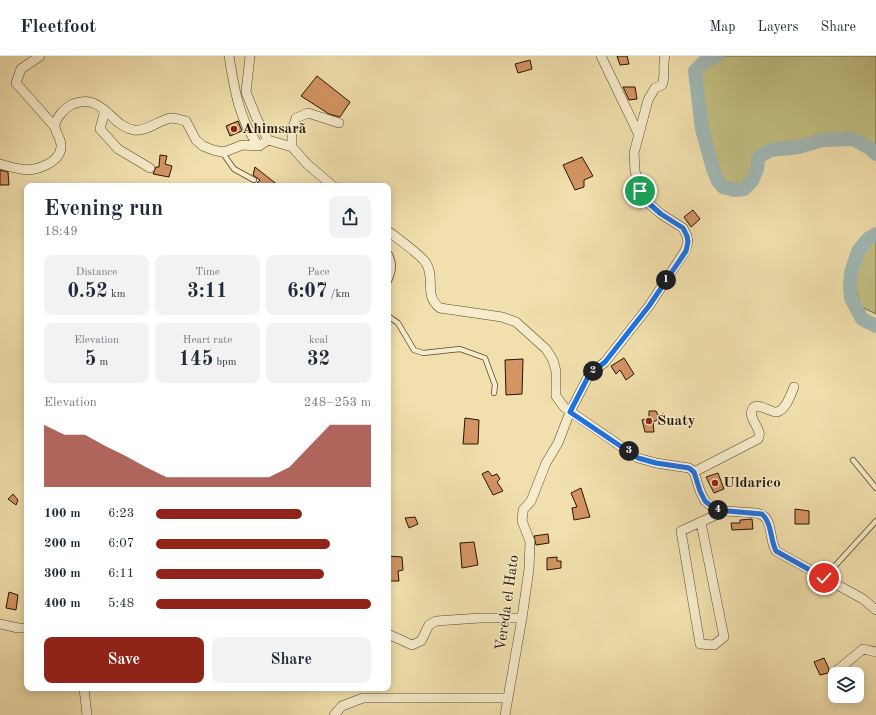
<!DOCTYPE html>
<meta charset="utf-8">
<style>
:root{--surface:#fff;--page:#f2f2f3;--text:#1f2937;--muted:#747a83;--line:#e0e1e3;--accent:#8f2418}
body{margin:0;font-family:"Old Standard TT",serif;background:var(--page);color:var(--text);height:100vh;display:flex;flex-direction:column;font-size:15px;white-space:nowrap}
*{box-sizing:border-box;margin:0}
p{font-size:13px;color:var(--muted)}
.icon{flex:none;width:22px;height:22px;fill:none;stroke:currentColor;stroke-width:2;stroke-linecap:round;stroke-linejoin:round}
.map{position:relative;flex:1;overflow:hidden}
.panel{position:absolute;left:24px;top:127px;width:367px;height:508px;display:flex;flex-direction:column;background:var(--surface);border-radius:8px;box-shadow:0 2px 10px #0003}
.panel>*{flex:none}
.controls{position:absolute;left:828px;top:611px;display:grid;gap:8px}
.controls a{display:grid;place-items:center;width:36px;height:36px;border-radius:8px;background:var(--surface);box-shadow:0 2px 10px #0003;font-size:20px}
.pin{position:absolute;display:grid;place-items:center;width:34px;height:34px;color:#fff;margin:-17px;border:2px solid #fff;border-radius:50%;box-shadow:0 1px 4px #0007}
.km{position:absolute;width:20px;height:20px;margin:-10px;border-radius:50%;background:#222;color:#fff;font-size:11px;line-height:20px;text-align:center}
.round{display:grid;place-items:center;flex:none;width:42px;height:42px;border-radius:8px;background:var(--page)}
.head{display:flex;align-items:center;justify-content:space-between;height:68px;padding:0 20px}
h1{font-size:22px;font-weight:700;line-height:30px}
.figures{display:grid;grid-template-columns:repeat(3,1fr);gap:6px;height:68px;padding:4px 20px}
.figures div{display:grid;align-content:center;border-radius:8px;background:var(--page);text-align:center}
.figures b{font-size:20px;font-weight:700}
.figures small{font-size:11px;font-weight:400}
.figures p{font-size:11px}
.chart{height:112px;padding:8px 20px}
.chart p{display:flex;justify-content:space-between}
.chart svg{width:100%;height:72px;margin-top:4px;fill:var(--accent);opacity:.7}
.button{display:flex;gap:8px;margin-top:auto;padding:8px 20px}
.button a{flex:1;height:46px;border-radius:8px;background:var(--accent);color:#fff;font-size:16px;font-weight:700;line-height:46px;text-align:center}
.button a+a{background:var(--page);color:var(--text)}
ul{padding:0 20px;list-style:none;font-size:13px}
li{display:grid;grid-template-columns:64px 48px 1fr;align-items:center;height:30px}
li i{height:10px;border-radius:5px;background:var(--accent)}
header{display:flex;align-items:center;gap:24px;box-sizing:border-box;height:56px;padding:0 20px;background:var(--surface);border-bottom:1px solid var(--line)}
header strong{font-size:19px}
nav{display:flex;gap:22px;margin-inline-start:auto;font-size:14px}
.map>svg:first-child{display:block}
.green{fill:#c2c084;stroke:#746a42}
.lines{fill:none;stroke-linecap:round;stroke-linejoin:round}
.river{stroke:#a1bab7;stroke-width:14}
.building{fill:#d49463;stroke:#251400}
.service-casing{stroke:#58472b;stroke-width:6}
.minor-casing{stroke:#58472b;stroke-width:10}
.service{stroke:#f6ebca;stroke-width:4.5}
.minor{stroke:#f6ebca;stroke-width:9}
.route-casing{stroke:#fff;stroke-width:8}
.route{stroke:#1a73e8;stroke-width:5}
.poi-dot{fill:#8f2418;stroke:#f6ebca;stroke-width:1.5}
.labels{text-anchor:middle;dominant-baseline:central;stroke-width:3;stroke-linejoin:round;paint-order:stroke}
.poi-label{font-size:15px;font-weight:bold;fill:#251400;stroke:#f6ebca;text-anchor:start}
.street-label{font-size:15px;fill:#251400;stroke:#f6ebca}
</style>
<header>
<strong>Fleetfoot</strong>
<nav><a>Map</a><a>Layers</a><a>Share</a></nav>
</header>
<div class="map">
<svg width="876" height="659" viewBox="0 0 876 659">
<rect width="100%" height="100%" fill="#f1e0ad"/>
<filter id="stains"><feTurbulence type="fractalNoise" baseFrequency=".005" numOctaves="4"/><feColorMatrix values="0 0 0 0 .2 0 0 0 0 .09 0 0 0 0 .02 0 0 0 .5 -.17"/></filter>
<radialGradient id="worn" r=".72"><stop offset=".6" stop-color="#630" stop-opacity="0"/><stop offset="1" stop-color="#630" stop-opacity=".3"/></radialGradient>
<path class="green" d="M713 0H876V96L872 88 844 82 826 84 777 96 754 107C749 125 748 134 729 138 723 130 716 122 711 113 701 93 693 41 698 19 700 12 708 5 713 0Z
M876 184V258L860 250 854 221 860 197Z"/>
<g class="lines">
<path class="river" d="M717 0 705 5 695 15 702 73 713 113 718 125 723 131 734 134 744 133 752 125 757 113 758 103 762 99 771 94 799 91 822 84 853 83 871 93 876 98
M876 178 869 182 858 195 851 217 850 230 851 242 862 263 876 270"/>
</g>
<path class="building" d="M617 0H627L629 8 620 9Z
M530 4 532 13 518 17 515 8Z
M317 20 350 46 340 61 329 58 301 40Z
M623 31H635L637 43 629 44Z
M238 65 242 75 230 80 226 70Z
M160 99 167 100 165 108 172 110 169 121 153 118 156 111H159Z
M582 101 593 120 584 124V131L575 134 563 109Z
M255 111 279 130H254L260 124 253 119Z
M0 114 8 116 9 129H0Z
M693 154 700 163 691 171 684 161Z
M624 302 634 318 626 324 620 314 616 318 611 310Z
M523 303 522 338 506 339 505 304Z
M649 355H656L658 359 664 358 665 360 653 366 654 376H645L642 364 649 362Z
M465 362 479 364 478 388H463Z
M488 415 492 420 497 418 500 423 497 426 503 435 493 439 482 418Z
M718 417 724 433 714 437 706 421Z
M581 432 590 461 574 464 572 452 577 451 571 437Z
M13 438 18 444 16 449 8 443Z
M795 453 809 455V468H795Z
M415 461 418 468 409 472 405 462Z
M752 463 753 473 732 474 731 467H740V464Z
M548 478 549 487 536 489 534 480Z
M474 486 478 509 462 512 460 487Z
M388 500 402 501 403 514 398 515 399 525H388Z
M557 501V505H561V512L547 514V502Z
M9 536 18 539 16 554 6 552Z
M824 602 829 613 828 617 820 619 814 606Z"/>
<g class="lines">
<defs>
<path id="service" d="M222 96 234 113 254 124
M388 195C395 206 394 215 388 227
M388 260 398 267 414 294 423 297 460 293 485 302 495 329 494 337
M853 404 876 432
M824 522 876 465"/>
<path id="minor" d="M40 0 21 13 16 27 55 71
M229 0C234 31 239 65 259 90
M250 0 246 36 257 63 268 84
M601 0 639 79
M105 54 100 73 118 93 150 112
M292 91V75L296 62 308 57 339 67
M0 108C7 110 14 112 21 113 35 116 60 107 61 91 62 83 55 77 55 70 55 62 66 51 73 48 103 36 110 70 134 74 146 76 159 64 171 62 176 62 181 64 186 65L196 84 203 90 213 94 222 96 227 95 242 89 259 90 268 84 292 91 307 108 333 130
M388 175C397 182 421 199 426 207 436 223 423 239 440 252L502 261 516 266 546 293 553 304 556 315V340L564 351 638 402 656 407 689 412 694 416 700 435 705 445 716 454 725 455 757 457 762 459 766 462 769 468 773 488 776 495 792 504 863 543 876 554
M694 416 758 383C764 374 748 364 752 354 755 344 771 357 777 356 786 354 791 338 794 331
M701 467 724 581 714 589 700 588 681 475 716 459
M0 568 18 572H27
M388 578 412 589 421 585 429 569 436 565 480 562H522
M834 617 863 593 876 596
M84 632 87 659
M334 659 342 650 363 642H508
M505 659 522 562 529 513 530 485 522 465 523 454 531 445 546 407 558 387 570 356 589 319 605 306 649 250 685 195 688 186 687 180 683 172 661 158 645 144 640 135 635 115 634 97 648 44 655 32 662 29C666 20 662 10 665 0"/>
</defs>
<use href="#service" class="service-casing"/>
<use href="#minor" class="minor-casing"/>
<use href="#service" class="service"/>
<use href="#minor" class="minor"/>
</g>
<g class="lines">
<defs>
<path id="route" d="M640 135 645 144 661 158 683 172 687 180 688 186 686 195 649 250 605 306 589 319 570 356 638 402 656 407 689 412 694 416 700 435 705 445 716 454 762 458C772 467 770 483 776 495L824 522"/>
</defs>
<use href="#route" class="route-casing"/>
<use href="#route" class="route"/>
</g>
<g class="poi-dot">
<circle cx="234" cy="73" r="4"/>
<circle cx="649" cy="365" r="4"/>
<circle cx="715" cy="427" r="4"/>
</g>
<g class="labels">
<g class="poi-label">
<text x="242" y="73">Ahimsarã</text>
<text x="657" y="365">Suaty</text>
<text x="723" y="427">Uldarico</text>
</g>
<g class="street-label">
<text transform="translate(508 547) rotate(-82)">Vereda el Hato</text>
</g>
</g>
<rect width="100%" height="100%" filter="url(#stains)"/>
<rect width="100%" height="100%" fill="url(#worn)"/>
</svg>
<div class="controls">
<a><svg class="icon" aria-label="layers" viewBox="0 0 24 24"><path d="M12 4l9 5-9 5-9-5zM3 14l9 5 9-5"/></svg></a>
</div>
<div class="pin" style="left:640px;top:135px;background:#1e9e55"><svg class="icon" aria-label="arrive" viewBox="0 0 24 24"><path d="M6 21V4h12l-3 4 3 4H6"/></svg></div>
<div class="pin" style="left:824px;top:522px;background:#d93025"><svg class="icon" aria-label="check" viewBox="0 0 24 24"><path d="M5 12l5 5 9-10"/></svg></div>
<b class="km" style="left:666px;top:224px">1</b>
<b class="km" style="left:593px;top:315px">2</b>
<b class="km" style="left:629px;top:395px">3</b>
<b class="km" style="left:718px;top:454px">4</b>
<section class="panel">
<div class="head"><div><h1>Evening run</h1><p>18:49</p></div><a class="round"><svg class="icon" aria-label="share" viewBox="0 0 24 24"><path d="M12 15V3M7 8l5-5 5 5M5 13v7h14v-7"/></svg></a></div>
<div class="figures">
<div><p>Distance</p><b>0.52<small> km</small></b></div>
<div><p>Time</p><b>3:11</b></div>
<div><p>Pace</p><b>6:07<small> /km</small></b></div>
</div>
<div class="figures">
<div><p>Elevation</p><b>5<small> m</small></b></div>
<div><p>Heart rate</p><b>145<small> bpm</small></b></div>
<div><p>kcal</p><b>32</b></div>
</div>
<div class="chart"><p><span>Elevation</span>248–253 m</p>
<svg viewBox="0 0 160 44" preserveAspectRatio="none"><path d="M0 44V6L10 12L20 12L30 19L40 25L50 32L60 38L70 38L80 38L90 38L100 38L110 38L120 32L130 19L140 6L150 6L160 6V44z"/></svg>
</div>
<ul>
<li><b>100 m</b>6:23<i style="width:68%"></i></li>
<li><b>200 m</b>6:07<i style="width:81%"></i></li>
<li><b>300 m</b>6:11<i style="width:78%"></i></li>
<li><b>400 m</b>5:48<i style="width:100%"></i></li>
</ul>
<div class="button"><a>Save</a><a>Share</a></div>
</section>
</div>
